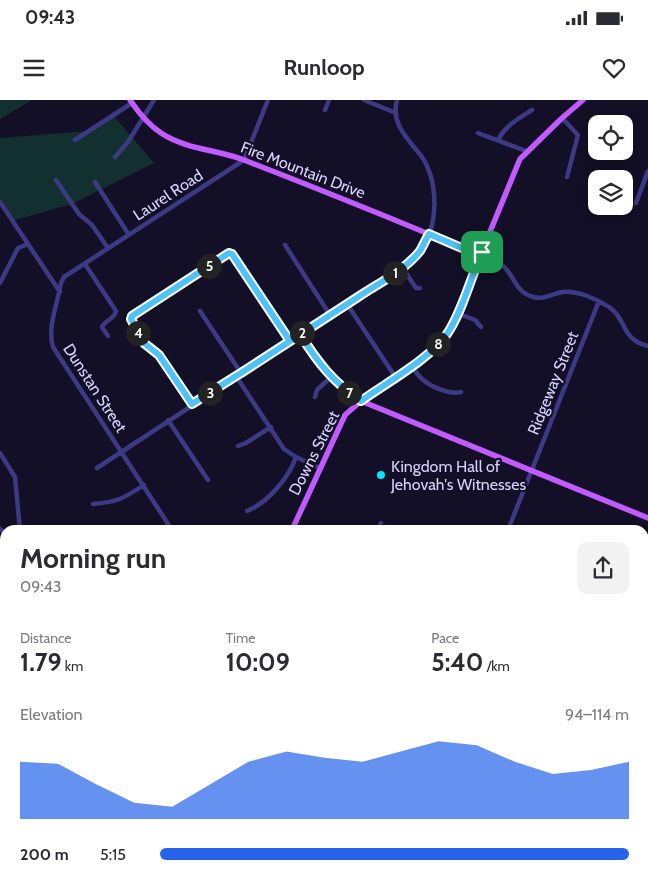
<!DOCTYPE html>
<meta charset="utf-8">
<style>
:root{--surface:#fff;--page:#f2f2f3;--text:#2b2b33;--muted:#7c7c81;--accent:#2563eb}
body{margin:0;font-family:Cabin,sans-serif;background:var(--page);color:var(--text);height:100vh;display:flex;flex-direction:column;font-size:19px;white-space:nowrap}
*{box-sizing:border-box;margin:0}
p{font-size:16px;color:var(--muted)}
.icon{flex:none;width:28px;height:28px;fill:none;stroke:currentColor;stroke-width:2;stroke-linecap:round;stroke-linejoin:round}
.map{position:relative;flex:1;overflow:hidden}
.details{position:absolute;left:0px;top:425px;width:649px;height:359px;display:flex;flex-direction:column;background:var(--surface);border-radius:15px 15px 0 0;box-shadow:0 2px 12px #0003}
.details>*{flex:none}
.buttons{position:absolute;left:588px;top:15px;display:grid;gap:10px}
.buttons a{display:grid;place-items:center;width:45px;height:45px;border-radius:10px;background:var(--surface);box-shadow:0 2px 12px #0003;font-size:25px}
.pin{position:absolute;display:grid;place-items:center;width:42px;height:42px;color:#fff;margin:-21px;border-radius:10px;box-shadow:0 2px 8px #0006}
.km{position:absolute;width:25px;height:25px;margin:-12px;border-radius:50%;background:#222;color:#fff;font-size:14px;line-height:25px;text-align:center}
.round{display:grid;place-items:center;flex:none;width:52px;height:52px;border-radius:10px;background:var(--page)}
.headline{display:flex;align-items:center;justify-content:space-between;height:85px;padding:0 20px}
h1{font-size:28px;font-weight:700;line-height:38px}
.metrics{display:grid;grid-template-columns:repeat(3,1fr);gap:8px;height:85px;padding:5px 20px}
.metrics div{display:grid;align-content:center}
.metrics b{font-size:25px;font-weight:700}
.metrics small{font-size:14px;font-weight:400}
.metrics p{font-size:14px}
.chart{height:140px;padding:10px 20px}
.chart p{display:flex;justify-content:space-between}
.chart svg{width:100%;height:90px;margin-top:5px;fill:var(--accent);opacity:.7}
ul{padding:0 20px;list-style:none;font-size:16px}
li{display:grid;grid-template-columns:80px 60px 1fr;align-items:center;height:38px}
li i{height:12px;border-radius:6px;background:var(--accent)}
.status{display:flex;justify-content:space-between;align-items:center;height:35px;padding:0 25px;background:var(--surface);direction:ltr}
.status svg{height:14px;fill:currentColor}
header{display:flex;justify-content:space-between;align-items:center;height:65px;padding:0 20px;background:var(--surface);font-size:22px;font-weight:700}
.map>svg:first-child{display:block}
.green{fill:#12302f}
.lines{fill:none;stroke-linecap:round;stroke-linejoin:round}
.stream{stroke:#0c2248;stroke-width:1}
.minor{stroke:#3d3a85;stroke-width:4.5}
.major{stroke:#c25bff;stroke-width:5.5}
.rail{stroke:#00e5ff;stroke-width:1;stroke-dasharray:8 6;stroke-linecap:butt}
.route-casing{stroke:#fff;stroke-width:10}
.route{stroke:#4fc3f7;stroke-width:6}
.poi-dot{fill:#00e5ff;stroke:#130f26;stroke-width:2}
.labels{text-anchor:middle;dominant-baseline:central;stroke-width:4.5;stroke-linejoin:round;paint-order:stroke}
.street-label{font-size:16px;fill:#d9d4ff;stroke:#130f26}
.poi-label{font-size:16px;fill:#d9d4ff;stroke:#130f26;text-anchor:start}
</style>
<div class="status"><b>09:43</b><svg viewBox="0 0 49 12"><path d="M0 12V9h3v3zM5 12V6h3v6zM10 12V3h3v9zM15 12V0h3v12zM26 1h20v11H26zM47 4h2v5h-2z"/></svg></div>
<header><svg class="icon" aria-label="menu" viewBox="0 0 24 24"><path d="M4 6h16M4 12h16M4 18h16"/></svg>Runloop<svg class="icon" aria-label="heart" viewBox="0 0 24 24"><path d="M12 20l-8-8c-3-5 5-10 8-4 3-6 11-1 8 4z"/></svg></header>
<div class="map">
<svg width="648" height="783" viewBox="0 0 648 783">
<rect width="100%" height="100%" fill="#130f26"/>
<path class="green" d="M0 0H32L0 19Z
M113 15 154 63 72 104 12 121 0 102V38L87 31Z"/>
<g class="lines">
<path class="stream" d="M0 484 5 488
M644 777 648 775
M532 779 541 783
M634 783 641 779"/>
<path class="minor" d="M364 0 396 13
M325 10 329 0
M562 18 578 35 567 77
M478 33 526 51
M75 40 132 3
M498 40C505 26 519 18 532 10
M115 57 128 42 154 0
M56 80 79 114 92 125 108 148
M95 82 129 135
M0 102 60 192
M636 103 648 71
M285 145 330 215
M484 157C493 159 501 162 507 170 515 180 518 193 533 197 544 200 552 194 562 192 577 190 597 199 609 207 627 219 621 240 648 246
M85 164 116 211C115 219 105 220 102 227L108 236
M402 167 416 188H420
M0 183 18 148 28 144
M347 204 396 278
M200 211 241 273
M457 213 475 220 481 227
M300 235C318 263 333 283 361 301
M411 266C415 270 418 276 422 279 431 287 450 295 461 292
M236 276 284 349 296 357 320 368
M315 297 317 290 331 277
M192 304 159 255 144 243 131 219 132 216 229 153 232 154 289 241
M168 320 208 380
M238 346 246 343 271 327
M0 353 15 377 20 430
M97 368 399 170C405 164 413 158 419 152 439 128 439 83 422 57 409 40 390 24 397 0
M93 404C117 402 123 399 144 385
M247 411C267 403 289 378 296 357
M0 429 5 433
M172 430 53 247C47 227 58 202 61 183L64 177 244 60 268 0
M378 430 381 423
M508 430 599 201
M0 567 5 570
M648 643V657
M0 756 5 752
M250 779 251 783
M561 779 571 783
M87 783 94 779
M441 783 443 779
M577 783 579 779"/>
<path class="major" d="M130 0C138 12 149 25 161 33 187 50 216 49 244 60 321 90 399 121 476 154
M475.5 155a4.5 4.5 0 1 1 9 0a4.5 4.5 0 1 1-9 0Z
M482 151 520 59 562 18 583 0
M361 301 648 418
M292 430 345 315 361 301 396 278 436 246 447 234 479 160
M644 546 648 549
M0 621 5 623
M482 779 491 783
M306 783 312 779"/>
<path class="rail" d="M0 473 5 477
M509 779 517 783"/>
</g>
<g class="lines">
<defs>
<path id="route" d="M482 152 479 151 476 154 429 134C426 139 423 146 420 151 404 171 379 183 358 197 319 222 280 248 241 273L236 276 192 304 159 255 144 243 131 219 132 216 229 153 232 154 290 241 300 234C318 263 333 282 361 301 386 283 430 259 447 234 461 214 469 183 479 160L484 157 482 152"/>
</defs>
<use href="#route" class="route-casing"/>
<use href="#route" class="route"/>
</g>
<circle class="poi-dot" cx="381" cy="375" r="5"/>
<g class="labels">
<g class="street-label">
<text transform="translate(303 70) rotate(21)">Fire Mountain Drive</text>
<text transform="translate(168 95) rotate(-33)">Laurel Road</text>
<text transform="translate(553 283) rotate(-68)">Ridgeway Street</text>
<text transform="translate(95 288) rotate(57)">Dunstan Street</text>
<text transform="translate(314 353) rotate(-63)">Downs Street</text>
</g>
<g class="poi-label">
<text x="391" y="366">Kingdom Hall of<tspan x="391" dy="18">Jehovah's Witnesses</tspan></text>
</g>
</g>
</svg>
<div class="buttons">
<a><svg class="icon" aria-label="locate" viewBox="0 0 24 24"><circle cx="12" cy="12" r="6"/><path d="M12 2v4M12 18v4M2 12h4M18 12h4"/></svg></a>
<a><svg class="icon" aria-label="layers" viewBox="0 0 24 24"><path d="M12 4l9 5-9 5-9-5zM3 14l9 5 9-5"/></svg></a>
</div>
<div class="pin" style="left:482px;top:152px;background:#1e9e55"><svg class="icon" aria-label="arrive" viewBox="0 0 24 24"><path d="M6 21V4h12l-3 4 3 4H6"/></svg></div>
<b class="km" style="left:395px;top:173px">1</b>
<b class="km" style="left:302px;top:233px">2</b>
<b class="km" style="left:210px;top:293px">3</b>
<b class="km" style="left:138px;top:233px">4</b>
<b class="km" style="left:209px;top:166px">5</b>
<b class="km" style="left:349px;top:293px">7</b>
<b class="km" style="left:438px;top:244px">8</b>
<section class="details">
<div class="headline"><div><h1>Morning run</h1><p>09:43</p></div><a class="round"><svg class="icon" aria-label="share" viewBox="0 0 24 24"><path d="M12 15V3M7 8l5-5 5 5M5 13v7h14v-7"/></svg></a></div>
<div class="metrics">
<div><p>Distance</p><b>1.79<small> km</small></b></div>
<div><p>Time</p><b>10:09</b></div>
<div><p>Pace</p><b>5:40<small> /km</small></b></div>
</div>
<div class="chart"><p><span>Elevation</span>94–114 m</p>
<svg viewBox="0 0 160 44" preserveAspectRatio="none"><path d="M0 44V16L10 17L20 27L30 36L40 38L50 27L60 16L70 11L80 14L90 16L100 11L110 6L120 8L130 16L140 22L150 20L160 16V44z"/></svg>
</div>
<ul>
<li><b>200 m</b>5:15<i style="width:100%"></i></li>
</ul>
</section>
</div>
